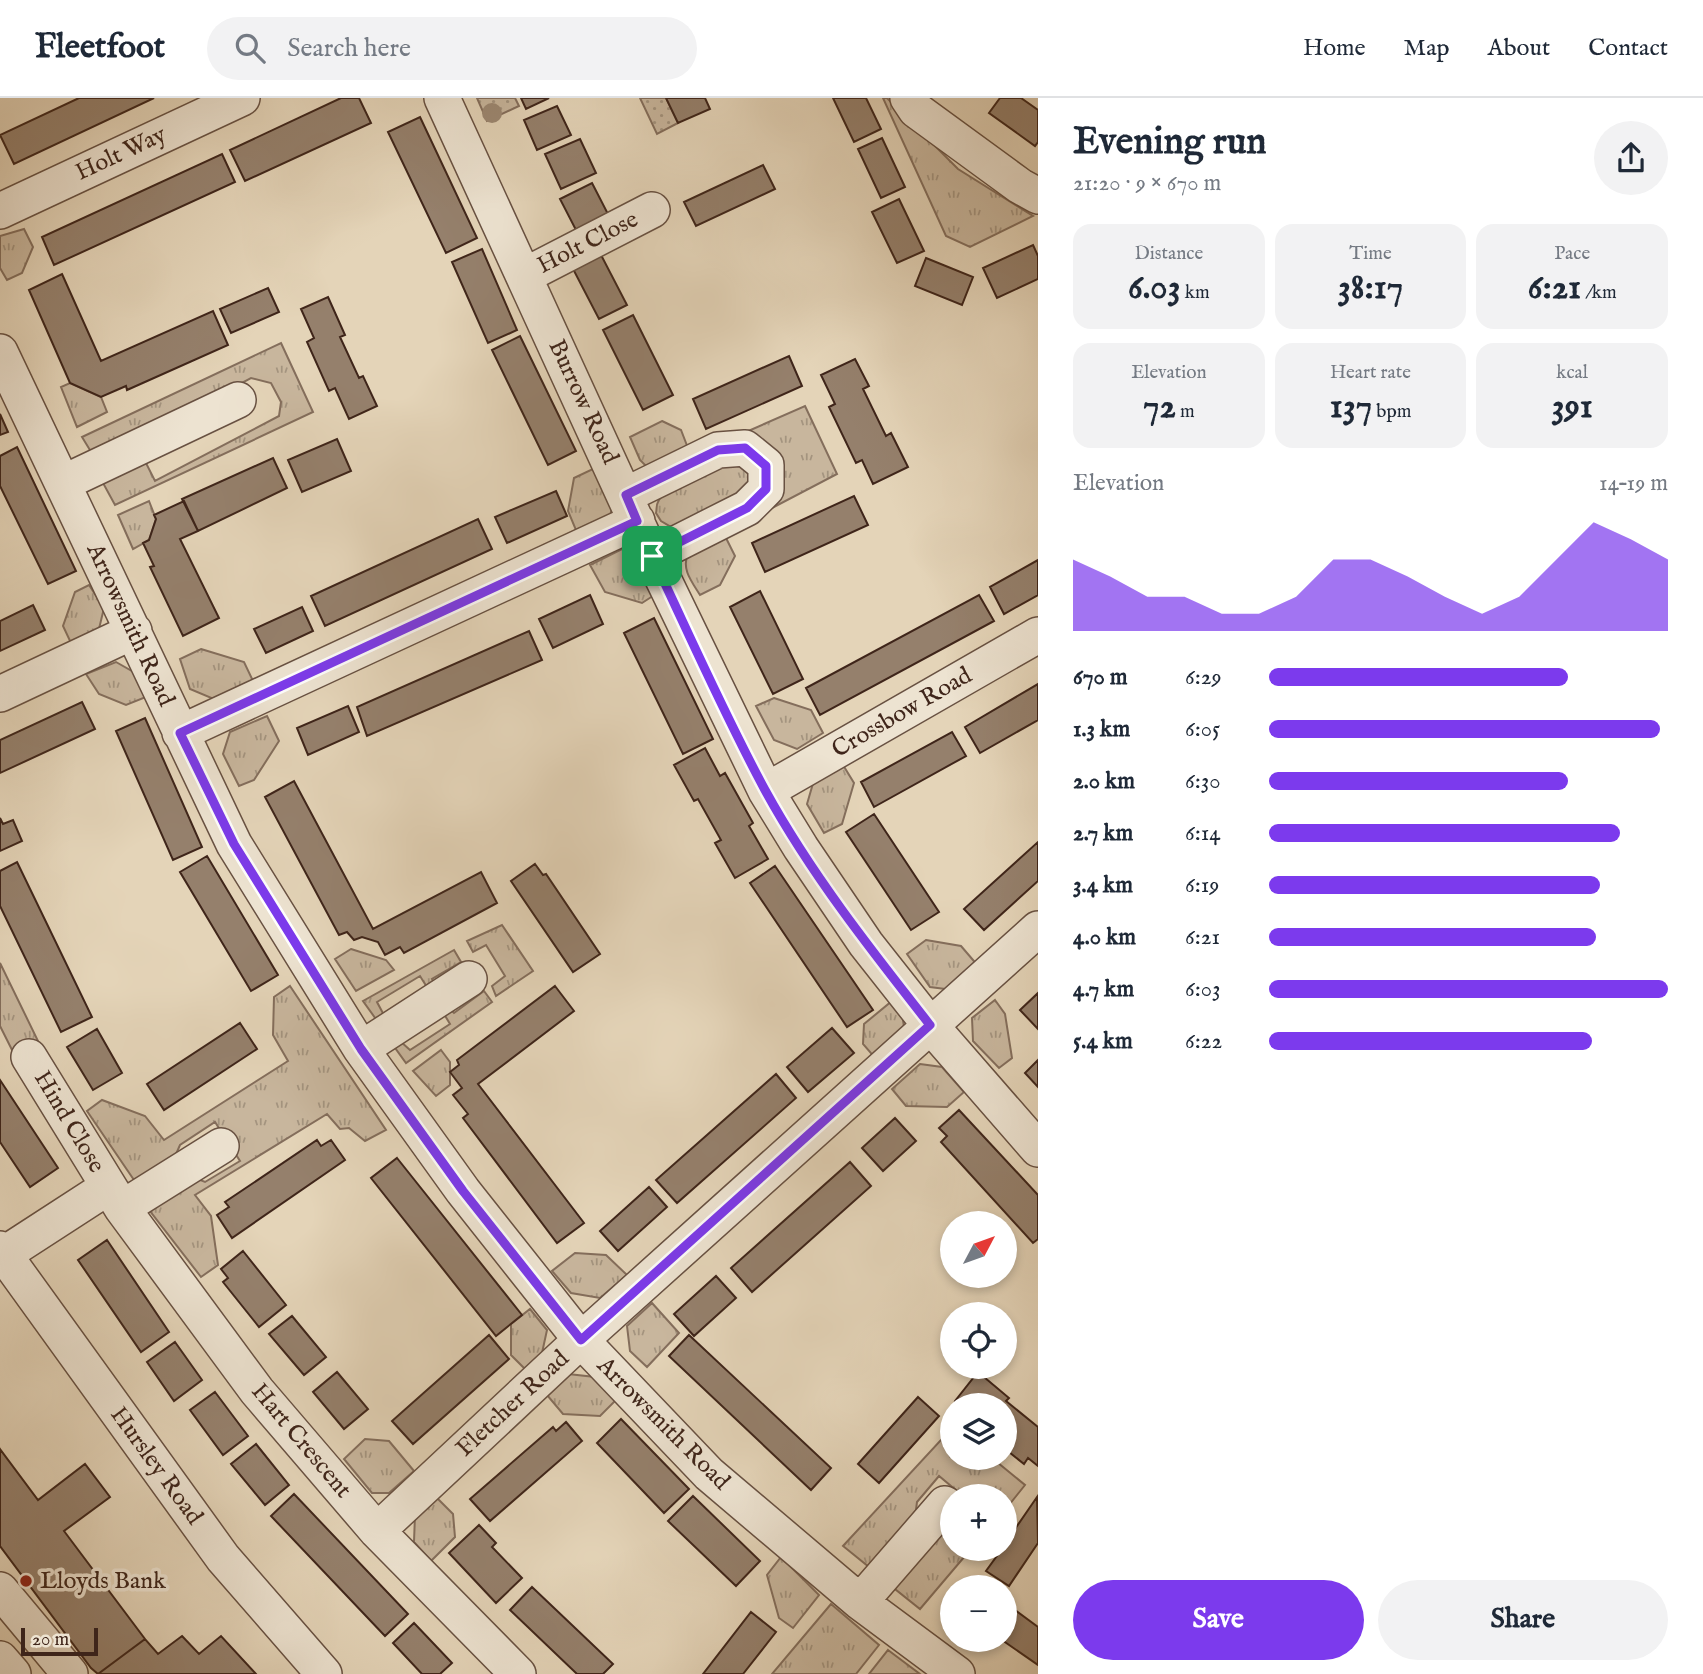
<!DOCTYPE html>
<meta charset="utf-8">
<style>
:root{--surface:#fff;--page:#f2f2f3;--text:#1f2937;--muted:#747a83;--line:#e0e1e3;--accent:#7c3aed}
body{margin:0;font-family:"IM FELL English",serif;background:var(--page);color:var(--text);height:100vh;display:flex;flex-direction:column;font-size:26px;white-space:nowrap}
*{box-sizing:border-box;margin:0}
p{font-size:23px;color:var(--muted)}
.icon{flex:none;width:38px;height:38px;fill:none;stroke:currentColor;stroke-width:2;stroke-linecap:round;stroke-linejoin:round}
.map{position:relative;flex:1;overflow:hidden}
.sheet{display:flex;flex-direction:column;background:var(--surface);width:665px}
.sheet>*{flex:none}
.needle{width:46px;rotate:49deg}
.buttons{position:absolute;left:940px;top:1113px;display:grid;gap:14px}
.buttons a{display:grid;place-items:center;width:77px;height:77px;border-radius:50%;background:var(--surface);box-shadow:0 4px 10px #0003;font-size:35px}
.scale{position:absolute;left:21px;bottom:18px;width:77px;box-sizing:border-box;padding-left:7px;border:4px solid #3f251a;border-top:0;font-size:19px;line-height:24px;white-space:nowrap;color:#3f251a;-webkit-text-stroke:5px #ede3d1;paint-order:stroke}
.pin{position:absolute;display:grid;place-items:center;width:60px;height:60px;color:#fff;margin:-30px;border-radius:14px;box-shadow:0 4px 10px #0006}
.round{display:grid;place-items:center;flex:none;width:74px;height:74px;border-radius:37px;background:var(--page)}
.overview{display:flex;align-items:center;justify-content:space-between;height:119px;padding:0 35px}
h1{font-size:38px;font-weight:700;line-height:52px}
.figures{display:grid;grid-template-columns:repeat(3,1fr);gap:10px;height:119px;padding:7px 35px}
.figures div{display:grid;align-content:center;border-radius:18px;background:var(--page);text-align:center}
.figures b{font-size:35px;font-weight:700}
.figures small{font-size:19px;font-weight:400}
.figures p{font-size:19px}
.chart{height:196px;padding:14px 35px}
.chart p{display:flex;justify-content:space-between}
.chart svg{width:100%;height:126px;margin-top:7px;fill:var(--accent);opacity:.7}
.button{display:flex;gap:14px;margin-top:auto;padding:14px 35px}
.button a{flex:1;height:80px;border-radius:42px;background:var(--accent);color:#fff;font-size:28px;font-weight:700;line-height:80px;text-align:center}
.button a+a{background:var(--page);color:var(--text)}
ul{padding:0 35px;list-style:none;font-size:23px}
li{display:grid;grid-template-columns:112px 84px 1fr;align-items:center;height:52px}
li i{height:18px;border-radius:9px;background:var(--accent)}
header{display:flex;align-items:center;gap:42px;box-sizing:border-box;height:98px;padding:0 35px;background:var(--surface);border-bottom:2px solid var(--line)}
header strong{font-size:33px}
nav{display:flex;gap:38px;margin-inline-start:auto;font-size:24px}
.search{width:490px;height:63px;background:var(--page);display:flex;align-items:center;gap:18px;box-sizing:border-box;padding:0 24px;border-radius:38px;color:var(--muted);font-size:26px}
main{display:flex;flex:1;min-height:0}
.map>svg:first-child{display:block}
.grass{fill:url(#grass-tufts);stroke:#846e5c;stroke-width:2}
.park{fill:url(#park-dots);stroke:#846e5c;stroke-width:2}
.building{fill:#95806c;stroke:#3f251a;stroke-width:2}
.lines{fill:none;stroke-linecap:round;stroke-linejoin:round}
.minor-casing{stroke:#685142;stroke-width:38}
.minor{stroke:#ede3d1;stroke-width:35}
.tree{fill:#9c8873}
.route-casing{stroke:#fff;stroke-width:14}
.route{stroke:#7c3aed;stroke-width:9}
.poi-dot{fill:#8f2418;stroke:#ede3d1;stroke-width:2.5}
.labels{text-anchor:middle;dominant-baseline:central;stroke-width:7;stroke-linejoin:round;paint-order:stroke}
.street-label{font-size:24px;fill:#3f251a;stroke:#ede3d1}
.poi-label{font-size:24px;fill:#3f251a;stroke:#ede3d1;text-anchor:start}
</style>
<header>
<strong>Fleetfoot</strong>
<div class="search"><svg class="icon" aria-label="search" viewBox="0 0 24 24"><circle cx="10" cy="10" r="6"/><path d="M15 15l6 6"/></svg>Search here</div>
<nav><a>Home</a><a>Map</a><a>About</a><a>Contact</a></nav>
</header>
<main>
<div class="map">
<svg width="1038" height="1576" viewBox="0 0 1038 1576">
<defs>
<pattern id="grass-tufts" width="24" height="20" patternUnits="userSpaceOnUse" patternTransform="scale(1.75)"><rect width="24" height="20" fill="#c8b69d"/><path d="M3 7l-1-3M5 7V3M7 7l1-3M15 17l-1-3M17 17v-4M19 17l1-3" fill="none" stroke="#a4947f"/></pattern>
<pattern id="park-dots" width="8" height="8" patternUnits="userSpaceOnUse" patternTransform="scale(1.75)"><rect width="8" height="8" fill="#c8b69d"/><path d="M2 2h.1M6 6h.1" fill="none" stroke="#a4947f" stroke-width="1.8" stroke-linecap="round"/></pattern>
</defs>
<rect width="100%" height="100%" fill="#e4d4b8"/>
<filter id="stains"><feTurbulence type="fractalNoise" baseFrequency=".00286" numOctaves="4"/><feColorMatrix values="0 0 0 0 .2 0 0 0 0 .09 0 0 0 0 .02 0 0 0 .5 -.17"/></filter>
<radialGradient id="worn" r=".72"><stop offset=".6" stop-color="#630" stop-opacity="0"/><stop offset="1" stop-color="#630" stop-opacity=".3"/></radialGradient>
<path class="grass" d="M883 0H887L958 71 1033 118 970 149 946 138Z
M24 131 33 149 22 175 7 182 0 170V138Z
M281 245 313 314 115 407 103 385 145 363 155 383 279 318 281 304 271 285 251 280 96 362 82 339Z
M70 285 101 299 107 314 77 329 61 289Z
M805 308 837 376 774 409 782 391 746 334Z
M662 323 681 332 691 358 648 370 640 362 630 339Z
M738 363 751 373 755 390 673 430 661 423 656 415C657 411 656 407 658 404 665 387 720 367 738 363Z
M597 369 614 402 609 422 578 437 568 413 574 380Z
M149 403 156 421 149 442 133 451 118 417Z
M725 438 735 458 720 487 700 497C692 484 681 471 688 456Z
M624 450 642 460 659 494 642 505 605 494 590 467Z
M89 487 104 510 98 535 71 545 63 528 75 494Z
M201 551 244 564 254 585 216 602 190 591 180 561Z
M116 564 137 576 146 599 126 607 99 596 86 576Z
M774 600 811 612 823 635 797 651 774 642 756 608Z
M267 618 279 643 254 682 239 688 223 656 230 634Z
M843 667 854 685 842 726 824 735 807 706 814 682Z
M502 827 533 873 496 898 492 888 505 878 486 847 473 854 467 843Z
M926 842 961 848 979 869 953 892 930 889 907 856Z
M351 851 386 862 394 872 356 893 335 861Z
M454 852 461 864 432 881 436 889 430 894 420 878 377 904 385 919 378 924 363 903Z
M0 865 38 943 14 956 0 928Z
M290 888 386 1032 365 1043 349 1030 340 1031 327 1016 195 1097 211 1118 218 1167 201 1179 150 1113 188 1077 205 1084 240 1063 215 1024 180 1047 173 1063 134 1082 87 1013 102 1002 145 1018 164 1042 288 963 273 937 274 899Z
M484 893 492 904 406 965 393 947 400 943 410 952 450 926 441 911 446 907 454 915Z
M995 902 1005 916 1012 960 999 970 973 943 972 920Z
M892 903 902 915 904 929 876 961 863 946 864 926Z
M441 952 450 964V987L436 998 413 973Z
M920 966 942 969 964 994 947 1009 906 1008 892 991Z
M575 1155 606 1157 627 1177 600 1200 571 1195 552 1173Z
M652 1205 679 1235 647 1269 630 1253 627 1228Z
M530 1211 547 1232 542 1255 525 1271 511 1257V1226Z
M568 1276 595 1279 615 1303 600 1318 563 1316 547 1297Z
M952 1330V1360H992L1025 1387 1005 1412 1004 1398H963L939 1378 917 1404 914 1427 874 1473 843 1448Z
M365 1341 389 1343 414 1373 389 1395H372L344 1361Z
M435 1398 453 1416 455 1439 431 1463 414 1444 415 1417Z
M952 1425V1451H971L920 1511 890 1487 935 1436 947 1431Z
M781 1459 819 1497 793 1530 779 1520 767 1477Z
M831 1506 879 1547 856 1576H772Z
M888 1552 920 1576H869Z"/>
<path class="park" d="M477 0H515L519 8 487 23Z
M640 0H666L678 25 657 36Z"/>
<path class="building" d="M79 0H154L14 66 0 37Z
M341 0H359L371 25 245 83 230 52Z
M521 0H549L526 11Z
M666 0H705L710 11 678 25Z
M833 0H866L881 31 854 44Z
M1000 0H1021L1038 12V44L1035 48 989 15Z
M557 8 571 37 537 52 524 22Z
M420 19 477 140 446 155 388 34Z
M882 40 905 89 881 100 858 51Z
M580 41 596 75 561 91 545 56Z
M222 56 235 84 54 167 42 139Z
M763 67 775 91 696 128 684 104Z
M592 85 609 118 577 134 560 101Z
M899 101 924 153 897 165 872 114Z
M1033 147 1038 158V181L997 200 983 170Z
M482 151 517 232 488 245 452 164Z
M600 155 627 207 599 221 572 169Z
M926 160 973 179 962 207 915 188Z
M62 176 101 263 213 213 228 247 127 292 126 288 101 299 70 285 29 192Z
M268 190 279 214 231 235 220 211Z
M328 199 345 237 340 239 359 280 363 278 377 308 349 321 335 290 329 293 307 244 314 240 301 211Z
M633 217 673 297 643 312 603 232Z
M520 238 576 353 548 367 492 252Z
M789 258 802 288 706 331 693 301Z
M855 261 869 288 863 291 886 338 891 335 908 369 873 386 862 362 856 365 829 309 835 306 821 277Z
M0 316 8 334 0 337Z
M337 341 351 373 302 394 288 362Z
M17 349 76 473 48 486 0 388V358Z
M273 360 287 390 198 433 182 401Z
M556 393 567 418 507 445 495 419Z
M854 398 868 427 765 474 752 445Z
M184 403 198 433 180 441 219 520 183 538 150 469 154 468 143 445 149 442 156 421 154 417Z
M478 421 492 451 325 528 311 498Z
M1038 462V497L1004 516 990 489Z
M760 493 803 581 773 596 730 509Z
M590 497 603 526 553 550 539 521Z
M979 497 994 523 820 617 806 590Z
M33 507 45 532 0 553V523Z
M302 509 313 533 266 555 254 531Z
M654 520 713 641 683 656 624 535Z
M529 533 542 562 367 638 357 609Z
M1038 586V622L980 655 965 629Z
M82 604 95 631 0 675V642Z
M348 608 359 634 308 657 297 630Z
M145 620 202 749 173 762 116 633Z
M952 634 966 658 874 709 861 684Z
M705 650 720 678 725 675 753 725 749 728 768 761 735 780 715 745 721 742 698 701 694 703 674 667Z
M294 683 373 831 481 774 497 805 404 855 400 849 385 857 378 844 362 839 354 842 347 834 339 837 265 699Z
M874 716 939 814 911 832 846 734Z
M0 720 3 726 13 722 22 743 0 753Z
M1038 744V783L984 832 964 811Z
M207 758 278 877 251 893 180 774Z
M17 764 92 919 61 934 0 808V773Z
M535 766 543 777 546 776 600 856 573 874 511 783Z
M775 768 873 912 847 929 750 785Z
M555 888 574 913 478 986 584 1125 557 1145 463 1020 468 1016 453 997 462 990 450 974 459 967 457 962Z
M1038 895V931L1020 912Z
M240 925 257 951 164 1012 147 986Z
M832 930 854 955 808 994 787 969Z
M97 931 122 975 93 992 67 949Z
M1038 962V989L1025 975Z
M776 976 796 1000 677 1105 656 1082Z
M0 982 58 1070 30 1089 0 1044Z
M959 1012 1038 1097V1141L1033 1145 941 1044 947 1038 939 1030Z
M895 1020 916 1043 883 1073 862 1050Z
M317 1042 321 1048 331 1042 345 1062 232 1140 217 1117 229 1109 225 1104Z
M397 1060 522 1217 496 1238 371 1080Z
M850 1064 871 1088 752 1194 731 1170Z
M649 1089 667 1109 618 1153 600 1133Z
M107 1142 169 1234 141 1254 78 1162Z
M243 1153 286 1207 259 1229 223 1184 228 1180 221 1171Z
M716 1178 736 1200 694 1238 674 1216Z
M292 1218 326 1259 304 1277 269 1236Z
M489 1237 509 1261 413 1346 392 1323Z
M689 1237 831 1370 811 1392 669 1258Z
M175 1244 202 1282 174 1303 147 1264Z
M337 1274 368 1311 344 1331 313 1294Z
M978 1274 1009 1300 1006 1303 1038 1329V1368L1028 1360 1024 1366 1004 1350V1307H960L955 1303Z
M215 1294 248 1338 223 1357 190 1312Z
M918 1299 939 1318 879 1385 858 1366Z
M621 1321 689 1391 664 1415 597 1345Z
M566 1324 582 1343 490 1423 470 1401 553 1329 556 1333Z
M256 1346 289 1387 265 1407 231 1366Z
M0 1351 38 1402 85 1366 110 1399 64 1433 145 1541 98 1576 91 1570 0 1448Z
M294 1396 408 1516 385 1538 271 1418Z
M693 1398 760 1463 736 1488 668 1423Z
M1037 1399 1038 1445 1009 1488 986 1473 1002 1451H1004V1447Z
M479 1427 496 1445 492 1449 522 1480 496 1505 449 1455Z
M532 1489 613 1566 603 1576H577L510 1512Z
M1015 1512 1038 1529V1567L1002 1542H1004V1527Z
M751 1514 776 1534 743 1576H703Z
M414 1525 452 1565 440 1576H422L393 1545Z
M182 1538 199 1556 221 1538 256 1576H98L145 1541 158 1556Z"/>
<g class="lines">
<defs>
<path id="minor" d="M442 0 652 458 766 693 801 750 866 846 930 927 1038 1051
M908 0 916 12 1020 88 1038 98
M0 113 242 0
M524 178 652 112
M0 254 234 746 361 951 463 1093 581 1242 709 1376 860 1504 957 1576
M63 385 238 302
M626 397 718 352 745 350 766 367V391L747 410 652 458
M0 596 134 533
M180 635 637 423
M766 693 1038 537
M361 951 469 881
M29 959 122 1110 257 1293 377 1433 518 1576
M122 1110 221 1048
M0 1151 223 1460 324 1576
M0 1159 108 1089
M377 1433 581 1242 1038 831
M0 1492 70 1576
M860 1504 945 1406
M0 1561 13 1576"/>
</defs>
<use href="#minor" class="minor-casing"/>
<use href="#minor" class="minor"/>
</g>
<circle class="tree" cx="492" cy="15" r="10"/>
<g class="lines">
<defs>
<path id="route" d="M745 350 766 368V391L747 410 652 458C689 536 724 616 765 692 811 776 871 852 930 927L581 1242 463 1093 361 951 234 746 180 635 637 423 626 397 718 352Z"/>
</defs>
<use href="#route" class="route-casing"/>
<use href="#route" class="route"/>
</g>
<circle class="poi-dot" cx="26" cy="1483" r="7"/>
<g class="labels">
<g class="street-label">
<text transform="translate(121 56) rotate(-25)">Holt Way</text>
<text transform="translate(588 145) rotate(-27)">Holt Close</text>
<text transform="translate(583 304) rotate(65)">Burrow Road</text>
<text transform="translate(130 527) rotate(65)">Arrowsmith Road</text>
<text transform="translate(902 615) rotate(-30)">Crossbow Road</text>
<text transform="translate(69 1024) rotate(59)">Hind Close</text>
<text transform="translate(513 1306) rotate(-43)">Fletcher Road</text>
<text transform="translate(663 1326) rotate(45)">Arrowsmith Road</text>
<text transform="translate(301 1343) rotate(50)">Hart Crescent</text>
<text transform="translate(156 1368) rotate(54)">Hursley Road</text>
</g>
<g class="poi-label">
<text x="40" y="1483">Lloyds Bank</text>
</g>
</g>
<rect width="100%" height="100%" filter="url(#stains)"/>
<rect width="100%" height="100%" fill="url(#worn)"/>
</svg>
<div class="buttons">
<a><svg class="needle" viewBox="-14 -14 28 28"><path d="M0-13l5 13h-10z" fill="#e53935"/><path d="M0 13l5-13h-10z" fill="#747a83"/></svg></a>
<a><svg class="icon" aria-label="locate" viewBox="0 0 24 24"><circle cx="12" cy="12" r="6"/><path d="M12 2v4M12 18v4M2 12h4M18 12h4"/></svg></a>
<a><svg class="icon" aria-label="layers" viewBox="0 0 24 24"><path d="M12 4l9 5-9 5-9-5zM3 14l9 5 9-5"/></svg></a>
<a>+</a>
<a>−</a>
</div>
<div class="scale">20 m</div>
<div class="pin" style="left:652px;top:458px;background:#1e9e55"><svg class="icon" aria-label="arrive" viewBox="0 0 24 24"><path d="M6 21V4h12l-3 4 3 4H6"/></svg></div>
</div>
<section class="sheet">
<div class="overview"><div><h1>Evening run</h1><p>21:20 · 9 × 670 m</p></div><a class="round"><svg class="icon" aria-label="share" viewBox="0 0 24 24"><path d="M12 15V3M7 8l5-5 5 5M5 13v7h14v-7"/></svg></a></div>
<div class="figures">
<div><p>Distance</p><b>6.03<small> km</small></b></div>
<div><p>Time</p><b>38:17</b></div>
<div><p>Pace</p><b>6:21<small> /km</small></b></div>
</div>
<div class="figures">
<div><p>Elevation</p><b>72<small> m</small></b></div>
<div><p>Heart rate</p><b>137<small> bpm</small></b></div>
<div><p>kcal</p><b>391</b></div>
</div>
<div class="chart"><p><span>Elevation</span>14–19 m</p>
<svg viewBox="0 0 160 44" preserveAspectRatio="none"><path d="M0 44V19L10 25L20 32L30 32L40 38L50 38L60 32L70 19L80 19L90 25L100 32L110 38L120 32L130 19L140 6L150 12L160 19V44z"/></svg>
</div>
<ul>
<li><b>670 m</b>6:29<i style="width:75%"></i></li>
<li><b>1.3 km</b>6:05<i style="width:98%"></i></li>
<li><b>2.0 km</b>6:30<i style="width:75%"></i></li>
<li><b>2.7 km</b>6:14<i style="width:88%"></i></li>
<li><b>3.4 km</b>6:19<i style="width:83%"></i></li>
<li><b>4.0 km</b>6:21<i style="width:82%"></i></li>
<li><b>4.7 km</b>6:03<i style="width:100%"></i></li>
<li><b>5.4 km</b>6:22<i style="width:81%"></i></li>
</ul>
<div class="button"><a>Save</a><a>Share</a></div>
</section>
</main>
